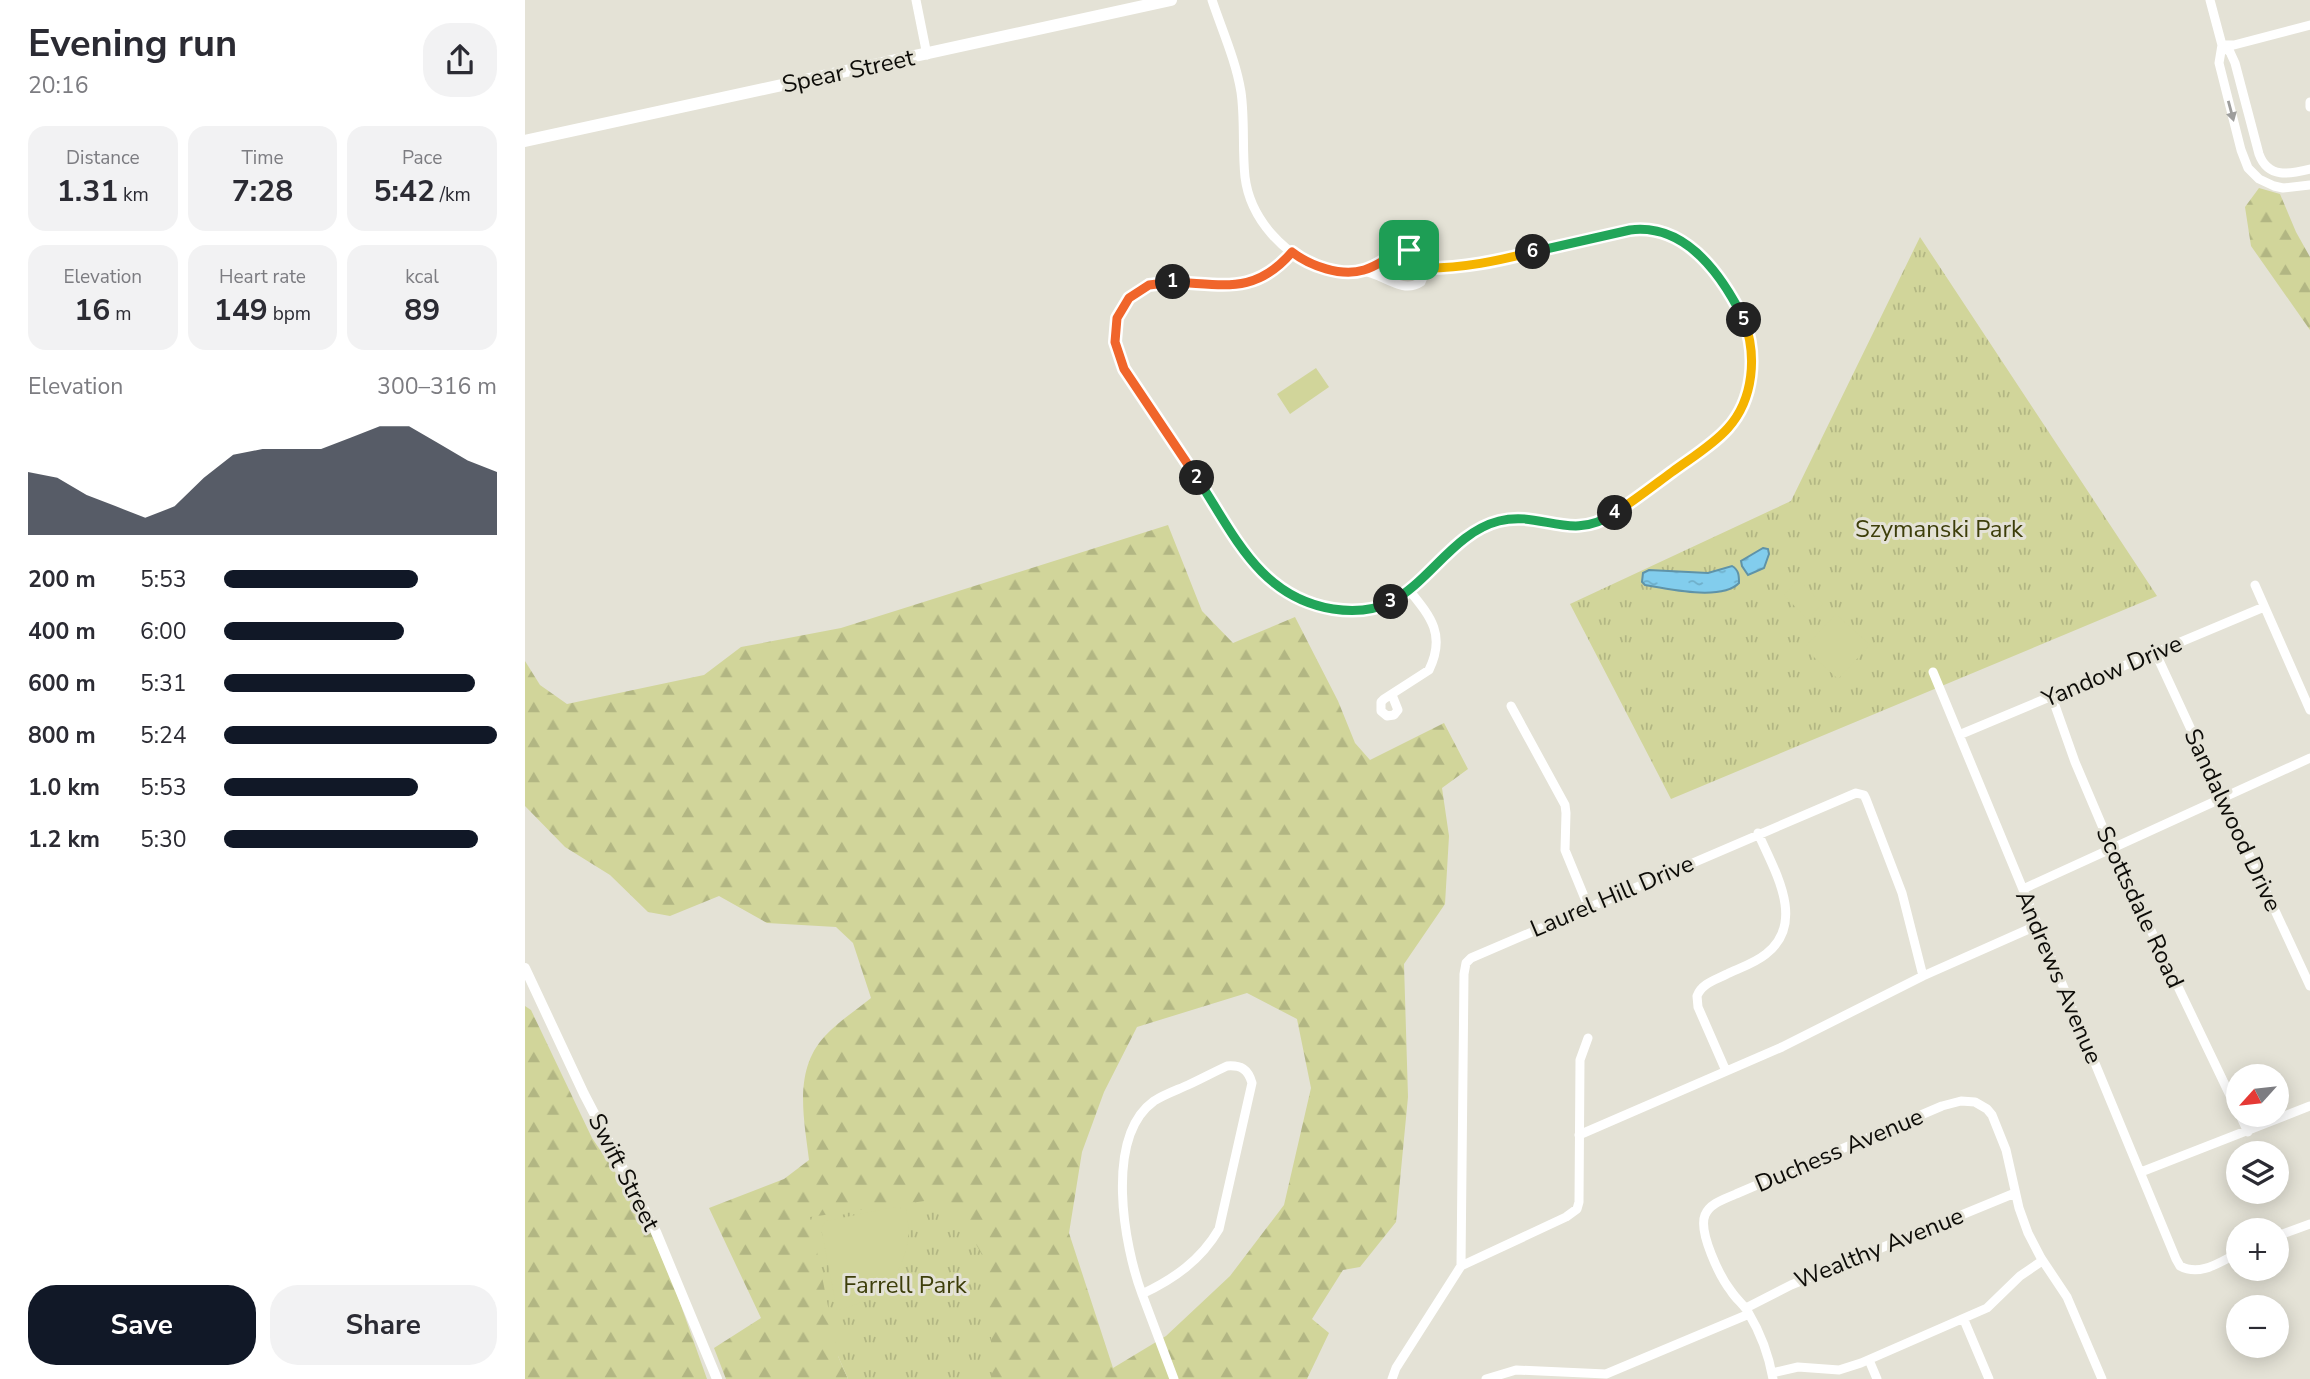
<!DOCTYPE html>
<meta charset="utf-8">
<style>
:root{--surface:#fff;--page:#f2f2f3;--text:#2b2b33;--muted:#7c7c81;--accent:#111827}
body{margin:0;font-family:"Nunito Sans",sans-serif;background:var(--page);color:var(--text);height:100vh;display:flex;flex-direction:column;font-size:26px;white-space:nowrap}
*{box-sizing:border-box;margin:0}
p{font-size:23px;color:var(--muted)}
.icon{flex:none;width:38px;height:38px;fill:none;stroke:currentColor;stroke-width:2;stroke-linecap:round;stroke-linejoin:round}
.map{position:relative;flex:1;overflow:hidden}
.side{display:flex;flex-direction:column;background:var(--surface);width:525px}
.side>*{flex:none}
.needle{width:46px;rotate:243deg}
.controls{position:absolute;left:1701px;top:1064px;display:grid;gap:14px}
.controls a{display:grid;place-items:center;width:63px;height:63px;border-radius:50%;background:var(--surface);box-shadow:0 4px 18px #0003;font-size:35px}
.pin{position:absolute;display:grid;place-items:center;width:60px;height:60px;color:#fff;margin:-30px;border-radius:14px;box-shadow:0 4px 10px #0006}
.km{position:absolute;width:35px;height:35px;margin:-18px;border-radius:50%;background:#222;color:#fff;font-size:19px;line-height:35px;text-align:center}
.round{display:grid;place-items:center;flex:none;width:74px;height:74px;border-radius:28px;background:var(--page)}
.headline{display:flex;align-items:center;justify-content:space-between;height:119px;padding:0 28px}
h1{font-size:38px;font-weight:700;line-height:52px}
.stats{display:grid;grid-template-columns:repeat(3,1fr);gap:10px;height:119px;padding:7px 28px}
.stats div{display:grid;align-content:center;border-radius:18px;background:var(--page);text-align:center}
.stats b{font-size:30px;font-weight:700}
.stats small{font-size:19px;font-weight:400}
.stats p{font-size:19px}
.chart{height:196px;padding:14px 28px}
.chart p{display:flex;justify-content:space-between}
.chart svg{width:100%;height:126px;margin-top:7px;fill:var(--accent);opacity:.7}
.primary-button{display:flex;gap:14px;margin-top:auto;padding:14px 28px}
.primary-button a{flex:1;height:80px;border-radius:28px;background:var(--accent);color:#fff;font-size:28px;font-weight:700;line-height:80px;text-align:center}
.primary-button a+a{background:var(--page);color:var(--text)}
ul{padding:0 28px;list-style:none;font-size:23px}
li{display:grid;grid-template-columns:112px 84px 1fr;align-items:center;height:52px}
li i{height:18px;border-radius:9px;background:var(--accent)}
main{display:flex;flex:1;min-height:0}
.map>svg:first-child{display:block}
.forest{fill:url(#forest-firs);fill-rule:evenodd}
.park{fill:url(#park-tufts)}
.pitch{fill:#d1d59a}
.water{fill:url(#water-ripples);stroke:#5f93a8;stroke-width:2}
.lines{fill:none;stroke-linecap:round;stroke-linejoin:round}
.minor{stroke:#fff;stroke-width:9}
.tertiary{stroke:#fff;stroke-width:10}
.secondary{stroke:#fff;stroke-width:12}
.oneway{fill:#9e9e9c}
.split-1-casing{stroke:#fff;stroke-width:14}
.split-2-casing{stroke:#fff;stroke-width:14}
.split-3-casing{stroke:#fff;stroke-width:14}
.split-4-casing{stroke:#fff;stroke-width:14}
.split-5-casing{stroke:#fff;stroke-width:14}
.split-6-casing{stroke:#fff;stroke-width:14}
.split-7-casing{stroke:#fff;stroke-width:14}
.split-1{stroke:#f0652b;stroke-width:9}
.split-2{stroke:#f0652b;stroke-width:9}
.split-3{stroke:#22a559;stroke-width:9}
.split-4{stroke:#22a559;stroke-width:9}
.split-5{stroke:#f5b400;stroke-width:9}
.split-6{stroke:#22a559;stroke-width:9}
.split-7{stroke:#f5b400;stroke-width:9}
.labels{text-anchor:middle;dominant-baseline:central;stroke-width:6;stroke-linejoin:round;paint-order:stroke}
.street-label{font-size:24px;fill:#0d0c08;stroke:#e4e2d6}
.park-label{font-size:24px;fill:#3d3e0a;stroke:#e4e2d6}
</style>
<main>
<section class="side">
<div class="headline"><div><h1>Evening run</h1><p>20:16</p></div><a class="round"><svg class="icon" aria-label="share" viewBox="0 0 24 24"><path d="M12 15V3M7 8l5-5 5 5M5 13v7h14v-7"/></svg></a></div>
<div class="stats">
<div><p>Distance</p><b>1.31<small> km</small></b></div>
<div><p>Time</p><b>7:28</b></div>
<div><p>Pace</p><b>5:42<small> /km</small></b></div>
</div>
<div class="stats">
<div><p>Elevation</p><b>16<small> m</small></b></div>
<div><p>Heart rate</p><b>149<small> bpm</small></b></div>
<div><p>kcal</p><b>89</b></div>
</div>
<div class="chart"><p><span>Elevation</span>300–316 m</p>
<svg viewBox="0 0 160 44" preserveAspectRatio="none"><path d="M0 44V22L10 24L20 30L30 34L40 38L50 34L60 24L70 16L80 14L90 14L100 14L110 10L120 6L130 6L140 12L150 18L160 22V44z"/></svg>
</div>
<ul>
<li><b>200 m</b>5:53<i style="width:71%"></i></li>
<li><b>400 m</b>6:00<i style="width:66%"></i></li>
<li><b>600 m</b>5:31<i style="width:92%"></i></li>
<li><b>800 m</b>5:24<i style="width:100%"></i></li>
<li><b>1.0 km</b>5:53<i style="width:71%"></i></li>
<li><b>1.2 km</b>5:30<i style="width:93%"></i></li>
</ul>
<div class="primary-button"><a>Save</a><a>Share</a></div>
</section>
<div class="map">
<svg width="1785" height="1379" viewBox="0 0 1785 1379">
<defs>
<pattern id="forest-firs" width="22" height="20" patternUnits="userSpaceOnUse" patternTransform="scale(1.75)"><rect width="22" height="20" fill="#d1d59a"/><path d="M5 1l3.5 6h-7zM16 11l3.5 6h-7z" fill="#b2b683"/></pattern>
<pattern id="park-tufts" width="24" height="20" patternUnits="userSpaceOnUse" patternTransform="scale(1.75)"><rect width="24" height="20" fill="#d1d59a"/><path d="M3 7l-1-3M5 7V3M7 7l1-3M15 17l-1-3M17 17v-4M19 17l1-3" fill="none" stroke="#b2b683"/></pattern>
<pattern id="water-ripples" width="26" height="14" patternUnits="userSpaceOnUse" patternTransform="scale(1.75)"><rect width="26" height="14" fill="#82cded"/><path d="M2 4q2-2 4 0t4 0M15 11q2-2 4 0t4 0" fill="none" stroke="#6fafca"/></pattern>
</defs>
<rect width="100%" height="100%" fill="#e4e2d6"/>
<path class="forest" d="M1734 188 1755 194 1771 232 1785 257V330L1726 246 1720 207Z
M643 525 677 611 708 643 770 617 813 701 830 743 845 760 919 723 943 769 917 788 924 836 920 904 879 964 883 1097 871 1222 835 1267 818 1270 787 1319 804 1333 782 1379H467V1346L313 1356 323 1379H201L189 1348 236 1318 184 1208 259 1179 284 1160C279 1118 268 1070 300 1036 313 1022 331 1010 346 998L328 943 311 927 242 923 194 896 145 916 123 912 85 875 40 847 0 806V661L15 685 42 704 179 675 216 647 316 628ZM722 993 772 1019 786 1088 759 1205 705 1276 641 1336 588 1368 544 1233 557 1152 579 1092 612 1027Z
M0 1006 6 1010 67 1138 111 1203 130 1242 148 1283 182 1379H0Z"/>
<path class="park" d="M1395 237 1632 596 1146 799 1045 604 1266 501Z
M414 1199 435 1215 457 1255 467 1346V1379H323L313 1356 285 1217Z"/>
<path class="pitch" d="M791 368 804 387 765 414 752 394Z
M1273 580 1298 604 1282 619 1259 595Z
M1311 614 1345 645 1313 679 1279 648Z
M370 1207 381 1209C392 1260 363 1300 312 1310L296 1228 301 1221Z"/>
<path class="water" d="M1238 548 1243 549 1244 554 1239 568 1223 575 1217 566 1216 561Z
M1207 566C1214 570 1214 576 1214 583 1197 601 1143 589 1120 585L1117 582 1118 573 1124 570 1183 573Z"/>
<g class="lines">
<path class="minor" d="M391 0 402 55
M687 0C697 30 711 61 716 92 720 120 717 148 720 177 725 218 759 257 799 268 812 272 824 270 836 271 857 272 876 295 896 282L902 268 898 257C880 241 856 261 839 271
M1685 0 1697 45
M1697 45 1694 63 1716 150 1723 168 1734 179 1749 186 1758 188 1785 185
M1697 45 1705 52 1710 63 1734 154C1743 179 1765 174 1785 169
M1697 45H1709L1785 25
M1785 102V107
M767 252C755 266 742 279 724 283 681 293 620 260 595 312 585 331 590 351 599 369L734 571C751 590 773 601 798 607 852 620 882 596 919 559 933 544 950 529 970 522 1003 511 1035 533 1069 524 1095 517 1119 492 1140 477 1161 462 1185 448 1203 428 1211 419 1216 407 1220 396 1236 351 1219 314 1192 278 1169 246 1147 225 1105 230 1038 243 971 269 902 268
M1730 585 1785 710
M1631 654 1785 986
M1408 672 1651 1259 1655 1266C1675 1277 1695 1262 1713 1253
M867 695 873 710 869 715 862 716 856 711V702L859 699 904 670C921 635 906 617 884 590
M1527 697 1550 762 1587 849 1713 1112
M986 706 1040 805 1041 813 1040 850 1063 906
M1434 735 1739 607
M1498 889 1785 758
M702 1066C716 1065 723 1069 727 1083L694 1229C676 1260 649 1279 617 1294 599 1246 579 1137 629 1101 640 1094 652 1090 663 1085 676 1079 689 1072 702 1066Z
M1201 1071 1173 1007 1172 996C1177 983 1191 980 1202 974 1215 968 1230 963 1241 954 1282 922 1249 870 1233 833
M1715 1115 1723 1132
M1054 1135 1257 1047 1398 976 1513 925
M1616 1172 1785 1106
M1752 1236 1785 1224
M936 1266 1041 1217 1052 1209 1054 1202 1055 1060 1063 1038
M617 1294 649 1379
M1221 1308 1266 1285 1490 1193
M1439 1320 1464 1379
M1344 1360 1352 1379
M1247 1373 1273 1367 1314 1370 1336 1363 1462 1308 1495 1276 1517 1261
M867 1379 871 1368 936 1266 939 974 941 963 946 958 1331 793 1339 795 1341 799 1377 893 1398 976
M961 1379 991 1370 1081 1374 1224 1314
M1248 1379C1244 1356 1235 1332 1223 1312 1219 1305 1211 1299 1206 1291 1195 1277 1173 1232 1180 1215 1185 1203 1200 1199 1211 1194L1417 1106 1436 1101 1450 1102 1462 1109 1467 1115 1481 1150 1494 1208 1503 1233 1516 1258 1542 1297 1577 1379"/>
<path class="tertiary" d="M0 968 59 1094 131 1232 192 1379"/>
<path class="secondary" d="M0 141 646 0"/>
</g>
<defs><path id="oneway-solid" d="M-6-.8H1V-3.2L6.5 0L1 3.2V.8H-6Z" transform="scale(1.75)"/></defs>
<use class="oneway" href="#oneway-solid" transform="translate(1706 111) rotate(75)"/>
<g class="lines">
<defs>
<path id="split-1" d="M648 282C699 284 730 295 767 252 785 266 816 277 839 270 855 266 867 252 884 250"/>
<path id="split-2" d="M648 282 624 285 604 298 592 318 590 342 599 369 672 478"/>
<path id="split-3" d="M672 478C709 534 734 597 808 609 828 612 848 611 866 602"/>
<path id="split-4" d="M866 602C905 581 930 532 974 521 1017 510 1045 543 1090 513"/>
<path id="split-5" d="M1090 513C1110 500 1128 486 1147 472 1166 458 1188 445 1203 428 1229 399 1232 355 1219 320"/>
<path id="split-6" d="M1008 252 1105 230C1161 223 1197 275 1219 320"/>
<path id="split-7" d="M884 250 898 257 902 268C939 268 972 261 1008 252"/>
</defs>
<use href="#split-1" class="split-1-casing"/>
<use href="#split-2" class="split-2-casing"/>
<use href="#split-3" class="split-3-casing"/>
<use href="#split-4" class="split-4-casing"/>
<use href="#split-5" class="split-5-casing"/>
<use href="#split-6" class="split-6-casing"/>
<use href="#split-7" class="split-7-casing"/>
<use href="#split-1" class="split-1"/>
<use href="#split-2" class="split-2"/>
<use href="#split-3" class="split-3"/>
<use href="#split-4" class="split-4"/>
<use href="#split-5" class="split-5"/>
<use href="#split-6" class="split-6"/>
<use href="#split-7" class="split-7"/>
</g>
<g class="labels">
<g class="street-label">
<text transform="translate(323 71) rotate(-12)">Spear Street</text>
<text transform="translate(1587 671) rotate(-23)">Yandow Drive</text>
<text transform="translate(1708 820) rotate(65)">Sandalwood Drive</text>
<text transform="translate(1087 896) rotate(-23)">Laurel Hill Drive</text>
<text transform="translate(1615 907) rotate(65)">Scottsdale Road</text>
<text transform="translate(1534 977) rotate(67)">Andrews Avenue</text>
<text transform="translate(1314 1150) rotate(-23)">Duchess Avenue</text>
<text transform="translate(99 1172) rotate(63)">Swift Street</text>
<text transform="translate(1354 1248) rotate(-22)">Wealthy Avenue</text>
</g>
<g class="park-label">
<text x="1414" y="529">Szymanski Park</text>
<text x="380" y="1285">Farrell Park</text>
</g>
</g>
</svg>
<div class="controls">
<a><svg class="needle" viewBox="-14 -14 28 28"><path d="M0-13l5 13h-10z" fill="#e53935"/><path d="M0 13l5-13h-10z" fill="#7c7c81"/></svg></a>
<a><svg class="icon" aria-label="layers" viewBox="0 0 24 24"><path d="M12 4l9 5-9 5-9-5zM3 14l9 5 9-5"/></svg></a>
<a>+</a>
<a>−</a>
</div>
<div class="pin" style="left:884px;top:250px;background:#1e9e55"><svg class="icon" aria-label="arrive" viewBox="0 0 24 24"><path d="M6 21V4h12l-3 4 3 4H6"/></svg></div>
<b class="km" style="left:648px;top:282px">1</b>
<b class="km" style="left:672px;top:478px">2</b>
<b class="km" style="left:866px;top:602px">3</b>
<b class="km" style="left:1090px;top:513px">4</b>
<b class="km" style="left:1219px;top:320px">5</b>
<b class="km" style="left:1008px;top:252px">6</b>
</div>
</main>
